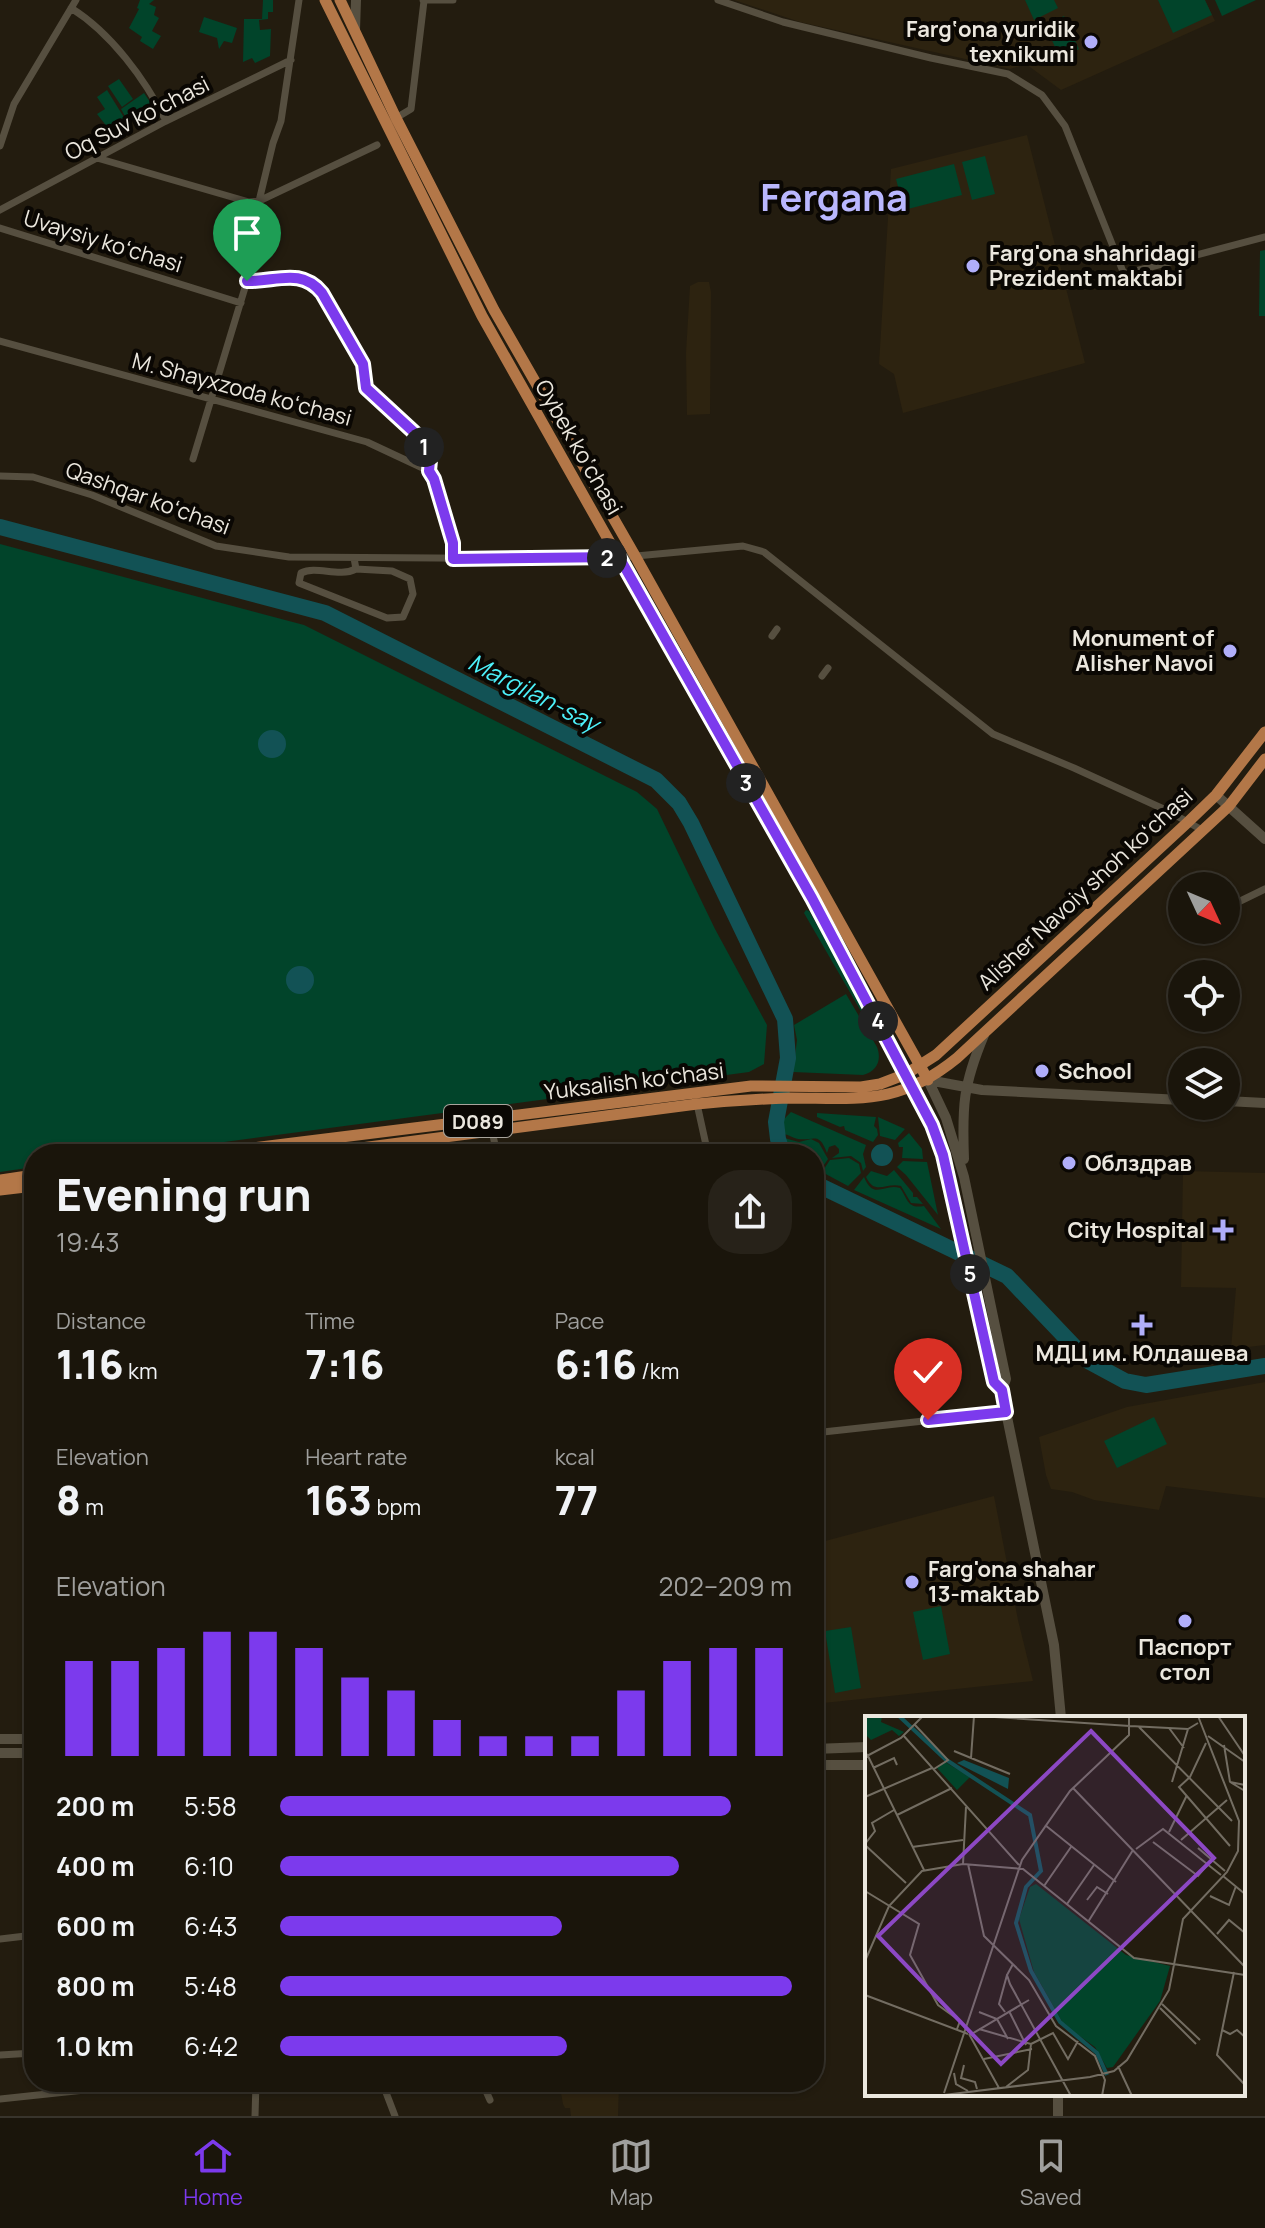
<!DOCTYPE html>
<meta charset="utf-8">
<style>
:root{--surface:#1a150b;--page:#272219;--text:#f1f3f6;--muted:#9f9f9d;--line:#38342c;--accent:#7c3aed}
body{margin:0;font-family:Manrope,sans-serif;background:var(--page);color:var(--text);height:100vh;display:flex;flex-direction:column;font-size:30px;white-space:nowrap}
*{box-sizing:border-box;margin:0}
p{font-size:26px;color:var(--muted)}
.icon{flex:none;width:44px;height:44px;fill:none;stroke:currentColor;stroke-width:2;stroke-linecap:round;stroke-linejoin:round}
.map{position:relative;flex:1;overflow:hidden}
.details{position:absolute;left:24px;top:1144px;width:800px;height:948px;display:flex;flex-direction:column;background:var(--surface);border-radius:32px;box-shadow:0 2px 6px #0004,0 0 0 2px var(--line)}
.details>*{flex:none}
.needle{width:52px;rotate:134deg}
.controls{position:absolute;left:1168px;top:872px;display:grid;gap:16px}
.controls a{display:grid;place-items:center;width:72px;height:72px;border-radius:50%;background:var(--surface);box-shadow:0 2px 6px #0004,0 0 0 2px var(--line);font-size:40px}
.pin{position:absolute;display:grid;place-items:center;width:68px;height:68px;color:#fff;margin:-82px -34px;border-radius:50% 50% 50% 0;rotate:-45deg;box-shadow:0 0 8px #0007}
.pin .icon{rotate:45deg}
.km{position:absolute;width:40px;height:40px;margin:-20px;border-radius:50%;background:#222;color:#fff;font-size:22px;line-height:40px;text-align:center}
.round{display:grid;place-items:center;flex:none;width:84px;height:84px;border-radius:32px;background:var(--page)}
.summary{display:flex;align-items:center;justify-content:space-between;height:136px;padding:0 32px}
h1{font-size:44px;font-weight:800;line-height:60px}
.figures{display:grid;grid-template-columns:repeat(3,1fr);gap:12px;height:136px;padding:8px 32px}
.figures div{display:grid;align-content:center}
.figures b{font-size:40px;font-weight:800}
.figures small{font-size:22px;font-weight:400}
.figures p{font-size:22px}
.chart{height:224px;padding:16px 32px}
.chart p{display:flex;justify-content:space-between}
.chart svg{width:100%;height:144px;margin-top:8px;stroke:var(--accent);stroke-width:6}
ul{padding:0 32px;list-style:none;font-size:26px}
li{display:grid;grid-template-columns:128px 96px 1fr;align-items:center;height:60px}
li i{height:20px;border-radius:10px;background:var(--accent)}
.menu{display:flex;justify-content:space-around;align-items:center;height:112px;border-top:2px solid var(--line);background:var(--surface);font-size:22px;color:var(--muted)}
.menu a{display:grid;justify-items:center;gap:4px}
.menu .selected{color:var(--accent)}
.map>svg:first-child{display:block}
.built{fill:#2d2310}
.green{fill:#01442a}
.water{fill:#125255}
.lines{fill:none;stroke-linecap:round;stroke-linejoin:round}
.river{stroke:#125255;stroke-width:16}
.street{stroke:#564f40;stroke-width:7}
.secondary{stroke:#564f40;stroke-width:10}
.primary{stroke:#b37748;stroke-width:11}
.route-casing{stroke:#fff;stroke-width:16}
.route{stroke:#7c3aed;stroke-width:10}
.poi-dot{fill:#b0aefa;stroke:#0a0703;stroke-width:3}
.labels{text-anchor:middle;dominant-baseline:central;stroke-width:8;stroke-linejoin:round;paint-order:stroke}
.shield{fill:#0a0703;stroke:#a8a49c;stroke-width:2}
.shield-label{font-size:20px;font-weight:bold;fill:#ebe7de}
.poi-label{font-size:22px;font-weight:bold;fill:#ebe7de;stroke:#0a0703;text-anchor:start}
.street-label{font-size:22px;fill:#ebe7de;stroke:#0a0703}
.water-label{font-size:24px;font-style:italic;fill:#4df1fa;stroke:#0a0703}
.town-label{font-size:38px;font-weight:bold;fill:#b9b7fe;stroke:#0a0703}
.inset-river{fill:none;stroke:#125255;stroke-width:4}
.inset-road{fill:none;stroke:#736d62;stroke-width:2}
.view{fill:#8c48c4;fill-opacity:0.15;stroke:#8c48c4;stroke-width:4}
.inset-edge{fill:none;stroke:#ebe7de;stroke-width:4}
</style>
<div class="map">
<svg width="1265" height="2116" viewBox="0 0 1265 2116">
<rect width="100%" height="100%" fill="#231c0f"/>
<path class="built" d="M734 0H1205L1215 21 1061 90 1026 64 1010 69 800 22Z
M1027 135 1085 363 903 413 894 374 879 364 891 169Z
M698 282H709L711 292 710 414 687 415 686 353 690 286Z
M1183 1171 1265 1173V1345L1231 1349 1236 1288 1181 1287Z
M1265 1382V1498L1166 1486 1159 1510 1094 1500 1072 1492 1051 1489 1046 1475 1039 1437 1127 1407Z
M994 1496 1018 1620 1033 1681 814 1704V1544Z
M559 2082H619L618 2116H571L570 2108H565L563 2104Z"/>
<path class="green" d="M140 0H154L149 4 156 7 154 15 159 18 152 31 161 36 153 49 140 41 142 37 129 28 139 9 137 8Z
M263 0H273V12H268V19L259 20 260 30 271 29 270 56 255 63 252 58 243 62 244 19H262Z
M1025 0H1054L1058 8 1034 20Z
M1158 0H1205L1212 15 1173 33Z
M1215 0H1256L1222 16Z
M1064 16 1079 49 1060 58 1045 25Z
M204 17 237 28 232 43 224 41 219 49 217 38 199 32Z
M119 79 133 99 122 107 108 86Z
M107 90 125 119 108 128 97 114 105 109 97 97Z
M144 93 160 117 150 122 142 109 126 118 121 109Z
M985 156 995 194 972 200 962 162Z
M954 164 962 195 904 210 896 179Z
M1265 250V316H1259L1260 251Z
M0 544 304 625 637 792 657 809 715 929 767 1025 764 1064 749 1072 135 1154H34V1167L0 1172Z
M806 910 809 911 881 1036 877 1039 804 913Z
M846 994 877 1047C882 1060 877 1071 863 1075L793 1072 797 1040 794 1025Z
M791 1112 866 1145 863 1154 866 1167 863 1171 861 1163 851 1156 832 1158 839 1153V1149L835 1145 829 1147 827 1153C819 1131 814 1141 798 1139 793 1138 789 1135 784 1134V1119Z
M817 1113 876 1117 874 1126 877 1129 878 1135 873 1142 845 1130 844 1126 840 1127 817 1117Z
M878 1117 905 1129 895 1140 880 1136Z
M909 1133 922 1149 923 1159 902 1158 903 1147H899L898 1143Z
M784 1138 799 1142 811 1139 819 1143 828 1159 820 1171 814 1168V1154H795Z
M849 1158 859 1164 861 1173 848 1186 822 1172 830 1160Z
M903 1161 927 1162 938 1215 906 1175 897 1167Z
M894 1170 913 1193V1197H917L923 1204 911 1203 901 1186C886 1182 875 1196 866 1177L871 1171 887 1176Z
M864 1177C874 1201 884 1183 900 1188 908 1199 907 1209 924 1206L941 1229 854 1190Z
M1154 1417 1167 1444 1117 1468 1104 1441Z
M941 1606 950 1654 923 1660 913 1612Z
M851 1627 861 1688 835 1693 825 1631Z"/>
<path class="water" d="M258 744a14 14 0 1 1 28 0a14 14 0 1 1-28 0Z
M286 980a14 14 0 1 1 28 0a14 14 0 1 1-28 0Z
M871 1155a11 11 0 1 1 22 0a11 11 0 1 1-22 0Z"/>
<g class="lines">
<path class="river" d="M0 527 325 613 656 780 679 803 691 823 785 1019 788 1058 776 1122 778 1139 783 1154
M814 1183 1007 1276 1088 1361 1125 1381 1146 1385 1265 1366"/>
<path class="street" d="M423 0H453
M718 0 783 22 931 58 1008 74 1042 95 1065 126 1124 274 1265 237
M71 8C111 33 145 79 166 121
M396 118 411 109 424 1
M0 146 14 104 76 0
M97 158 249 202 259 201 377 145
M0 210 166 121 291 60
M0 228 241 303
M247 281 299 277 315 284 363 364 366 388 417 435 430 460 429 471
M0 341 367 442 429 471 434 479 453 543V559
M193 459 247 281 259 201 273 143 281 121 299 0
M0 476 33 477 92 495 216 546 289 557 604 559 743 546 764 552 993 734 1074 768 1168 811 1202 830
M354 558 356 569 392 571 410 579 413 594 403 617 387 618 299 583 301 573C317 565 338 578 356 569
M772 636 777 629
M822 676 828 668
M1226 908 1265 889
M697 1104 708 1154
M492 1131 497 1154
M814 1433 1006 1412
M0 1939 34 1935
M0 2055 34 2053
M382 2082 395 2116
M482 2082 490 2100
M0 2099 132 2085
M255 2116 256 2082"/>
<path class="secondary" d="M355 30 356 0
M1216 795 1265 839
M928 1080 946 1118 964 1177 1006 1379 1002 1390 1006 1412 1054 1645 1061 1718
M928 1080 982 1090 1182 1100
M913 1087 932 1125 943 1153 994 1382 1002 1390
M1226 1101 1265 1103
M964 1159C962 1106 963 1085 984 1035
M0 1739H34
M814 1749 867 1747
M0 1753H34
M814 1765H867
M1058 2116V2094"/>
<path class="primary" d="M325 0 482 316 813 902 913 1087
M340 0 396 118 494 310 634 554 928 1080
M205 1154 751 1086 861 1087 880 1084 906 1074 936 1055 1187 823 1216 795 1265 732
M315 1154 697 1104C728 1101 758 1099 789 1098 860 1098 898 1106 957 1058L1229 806 1265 759
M0 1180 34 1175
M0 1190 34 1186"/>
</g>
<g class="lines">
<defs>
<path id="route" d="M247 281C275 282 301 267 322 293L363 364 366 388 417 435 430 460 429 471 434 479 453 543V559L619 557 812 898 932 1125 943 1155 994 1382 1002 1390 1006 1412 928 1420"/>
</defs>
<use href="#route" class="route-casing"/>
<use href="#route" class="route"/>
</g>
<g class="poi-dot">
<circle cx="1091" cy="42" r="8"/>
<circle cx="973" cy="266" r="8"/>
<circle cx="1230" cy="651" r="8"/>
<circle cx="1042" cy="1071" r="8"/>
<circle cx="1069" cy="1163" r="8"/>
<path d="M1219 1218h8v8h8v8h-8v8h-8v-8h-8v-8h8z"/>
<path d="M1138 1313h8v8h8v8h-8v8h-8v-8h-8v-8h8z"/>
<circle cx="912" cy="1582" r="8"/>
<circle cx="1185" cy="1621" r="8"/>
</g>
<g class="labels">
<rect class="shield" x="444" y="1105" width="68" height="32" rx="6"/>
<g class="shield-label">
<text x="478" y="1121">D089</text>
</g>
<g class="poi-label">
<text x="1075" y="29" text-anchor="end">Farg‘ona yuridik<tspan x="1075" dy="25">texnikumi</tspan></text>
<text x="989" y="253">Farg'ona shahridagi<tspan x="989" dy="25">Prezident maktabi</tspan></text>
<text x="1214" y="638" text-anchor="end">Monument of<tspan x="1214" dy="25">Alisher Navoi</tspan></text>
<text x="1058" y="1071">School</text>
<text x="1085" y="1163">Облздрав</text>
<text x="1205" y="1230" text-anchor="end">City Hospital</text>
<text x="1142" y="1353" text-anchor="middle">МДЦ им. Юлдашева</text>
<text x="928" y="1569">Farg'ona shahar<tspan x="928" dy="25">13-maktab</tspan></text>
<text x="1185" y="1647" text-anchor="middle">Паспорт<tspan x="1185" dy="25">стол</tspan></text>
</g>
<g class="street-label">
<text transform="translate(137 118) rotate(-27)">Oq Suv koʻchasi</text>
<text transform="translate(103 241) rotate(17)">Uvaysiy koʻchasi</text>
<text transform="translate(242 389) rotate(15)">M. Shayxzoda koʻchasi</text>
<text transform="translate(579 447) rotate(60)">Oybek ko‘chasi</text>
<text transform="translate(148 498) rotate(20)">Qashqar koʻchasi</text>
<text transform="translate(1085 889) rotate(-43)">Alisher Navoiy shoh koʻchasi</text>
<text transform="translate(634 1081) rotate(-7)">Yuksalish koʻchasi</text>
</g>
<g class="water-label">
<text transform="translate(534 692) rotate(27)">Margilan-say</text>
</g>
<g class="town-label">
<text x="834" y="196">Fergana</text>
</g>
</g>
<g transform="translate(865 1716)">
<rect width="380" height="380" fill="#231c0f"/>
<path d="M0 0H17L16 6 39 16 34 20 27 14 6 24 0 18ZM80 46 105 61 92 74 72 52ZM171 168 261 239 305 250 295 285 248 351 242 352 230 331 199 309 169 256 154 203 165 171Z" fill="#01442a"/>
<path d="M99 44 144 62 143 73 92 47Z" fill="#125255"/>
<path class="inset-river" d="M34 0 80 43 165 99 176 155 161 171 151 207 166 255 195 306 232 337 242 359"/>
<path class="inset-road" d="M114 0 265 10M353 0 380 40M50 9 83 44 69 53M265 10 323 13 333 7M274 11 367 105M304 12 319 32M38 19 154 149M343 20 380 46M341 27 325 61 314 71 365 130M359 29 365 66M89 35 145 58M2 38 59 154M0 41 36 22 58 0M106 42 109 0M8 52 29 42 32 49M307 66 323 13M380 69 365 66 380 75M208 72 380 251M0 81 67 52M32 99 87 72M180 109 251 166M304 116 322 79M316 124 362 84M288 126 333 160 343 148M0 128 10 115 7 107 29 94M0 129 41 167M47 131 98 124M333 132 360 155M271 133 298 113 356 159M98 148 101 91M103 148 119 220 164 264 191 310 230 340 240 364 237 380M358 160 380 178M179 170 206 131M0 175 54 208 45 239 73 289 95 305 92 313M345 180 364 189 371 170M222 184 232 171 243 178M202 188 229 149M223 206 268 134M352 218 364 204 380 217M0 245 24 190 57 155 98 148 158 153 269 242 380 259M148 248 142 259 145 268 206 380M369 256 352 339 380 369M0 279 103 318M297 288 335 324M295 292 331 328M144 295 161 329M114 296 132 303 143 323M140 296 134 288 142 259M114 313 166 328 163 354 141 371M357 314 365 318 372 314 380 321M104 318 134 372M105 319 164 284M166 328 188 317 203 343 213 325M119 343 167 333M99 349 96 362 110 366 112 373M253 350 267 380M89 357 91 368 103 375M79 377 157 144 205 75 264 19V0M79 379 225 361 249 355 262 344 304 274 318 203 362 156 373 135 374 105 333 0"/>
<path class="view" d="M226 15 349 142 136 348 13 220Z"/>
<rect width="380" height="380" class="inset-edge"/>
</g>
</svg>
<div class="controls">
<a><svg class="needle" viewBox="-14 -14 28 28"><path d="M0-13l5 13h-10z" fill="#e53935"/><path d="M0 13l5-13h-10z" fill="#9f9f9d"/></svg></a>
<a><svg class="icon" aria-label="locate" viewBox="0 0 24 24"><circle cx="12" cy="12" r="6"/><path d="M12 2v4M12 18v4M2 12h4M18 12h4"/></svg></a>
<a><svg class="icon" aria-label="layers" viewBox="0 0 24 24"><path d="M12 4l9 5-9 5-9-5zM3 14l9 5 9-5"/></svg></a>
</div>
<div class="pin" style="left:247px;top:281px;background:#1e9e55"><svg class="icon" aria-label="arrive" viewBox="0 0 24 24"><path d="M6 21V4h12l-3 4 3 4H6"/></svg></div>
<div class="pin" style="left:928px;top:1420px;background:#d93025"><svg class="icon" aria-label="check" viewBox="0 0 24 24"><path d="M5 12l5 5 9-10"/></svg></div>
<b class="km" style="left:424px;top:447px">1</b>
<b class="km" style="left:607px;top:558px">2</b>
<b class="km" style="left:746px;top:783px">3</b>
<b class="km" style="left:878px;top:1021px">4</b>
<b class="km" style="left:970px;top:1274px">5</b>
<section class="details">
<div class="summary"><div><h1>Evening run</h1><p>19:43</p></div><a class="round"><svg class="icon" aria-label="share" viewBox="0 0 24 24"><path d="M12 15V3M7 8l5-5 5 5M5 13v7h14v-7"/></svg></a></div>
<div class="figures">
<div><p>Distance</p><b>1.16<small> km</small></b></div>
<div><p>Time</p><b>7:16</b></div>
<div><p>Pace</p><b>6:16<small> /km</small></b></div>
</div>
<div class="figures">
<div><p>Elevation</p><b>8<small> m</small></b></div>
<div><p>Heart rate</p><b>163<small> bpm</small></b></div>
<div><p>kcal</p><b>77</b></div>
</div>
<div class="chart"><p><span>Elevation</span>202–209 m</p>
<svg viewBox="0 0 160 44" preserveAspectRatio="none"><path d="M5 44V15M15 44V15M25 44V11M35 44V6M45 44V6M55 44V11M65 44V20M75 44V24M85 44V33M95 44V38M105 44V38M115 44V38M125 44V24M135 44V15M145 44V11M155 44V11"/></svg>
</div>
<ul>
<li><b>200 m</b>5:58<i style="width:88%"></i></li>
<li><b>400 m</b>6:10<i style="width:78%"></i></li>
<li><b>600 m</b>6:43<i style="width:55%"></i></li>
<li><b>800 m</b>5:48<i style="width:100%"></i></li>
<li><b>1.0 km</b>6:42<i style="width:56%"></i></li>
</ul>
</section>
</div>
<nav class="menu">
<a class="selected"><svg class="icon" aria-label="home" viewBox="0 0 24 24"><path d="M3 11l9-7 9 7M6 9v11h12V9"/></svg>Home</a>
<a><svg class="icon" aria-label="map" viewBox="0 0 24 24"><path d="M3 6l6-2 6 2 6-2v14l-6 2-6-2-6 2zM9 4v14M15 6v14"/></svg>Map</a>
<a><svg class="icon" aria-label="saved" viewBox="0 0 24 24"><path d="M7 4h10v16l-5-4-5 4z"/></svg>Saved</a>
</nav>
